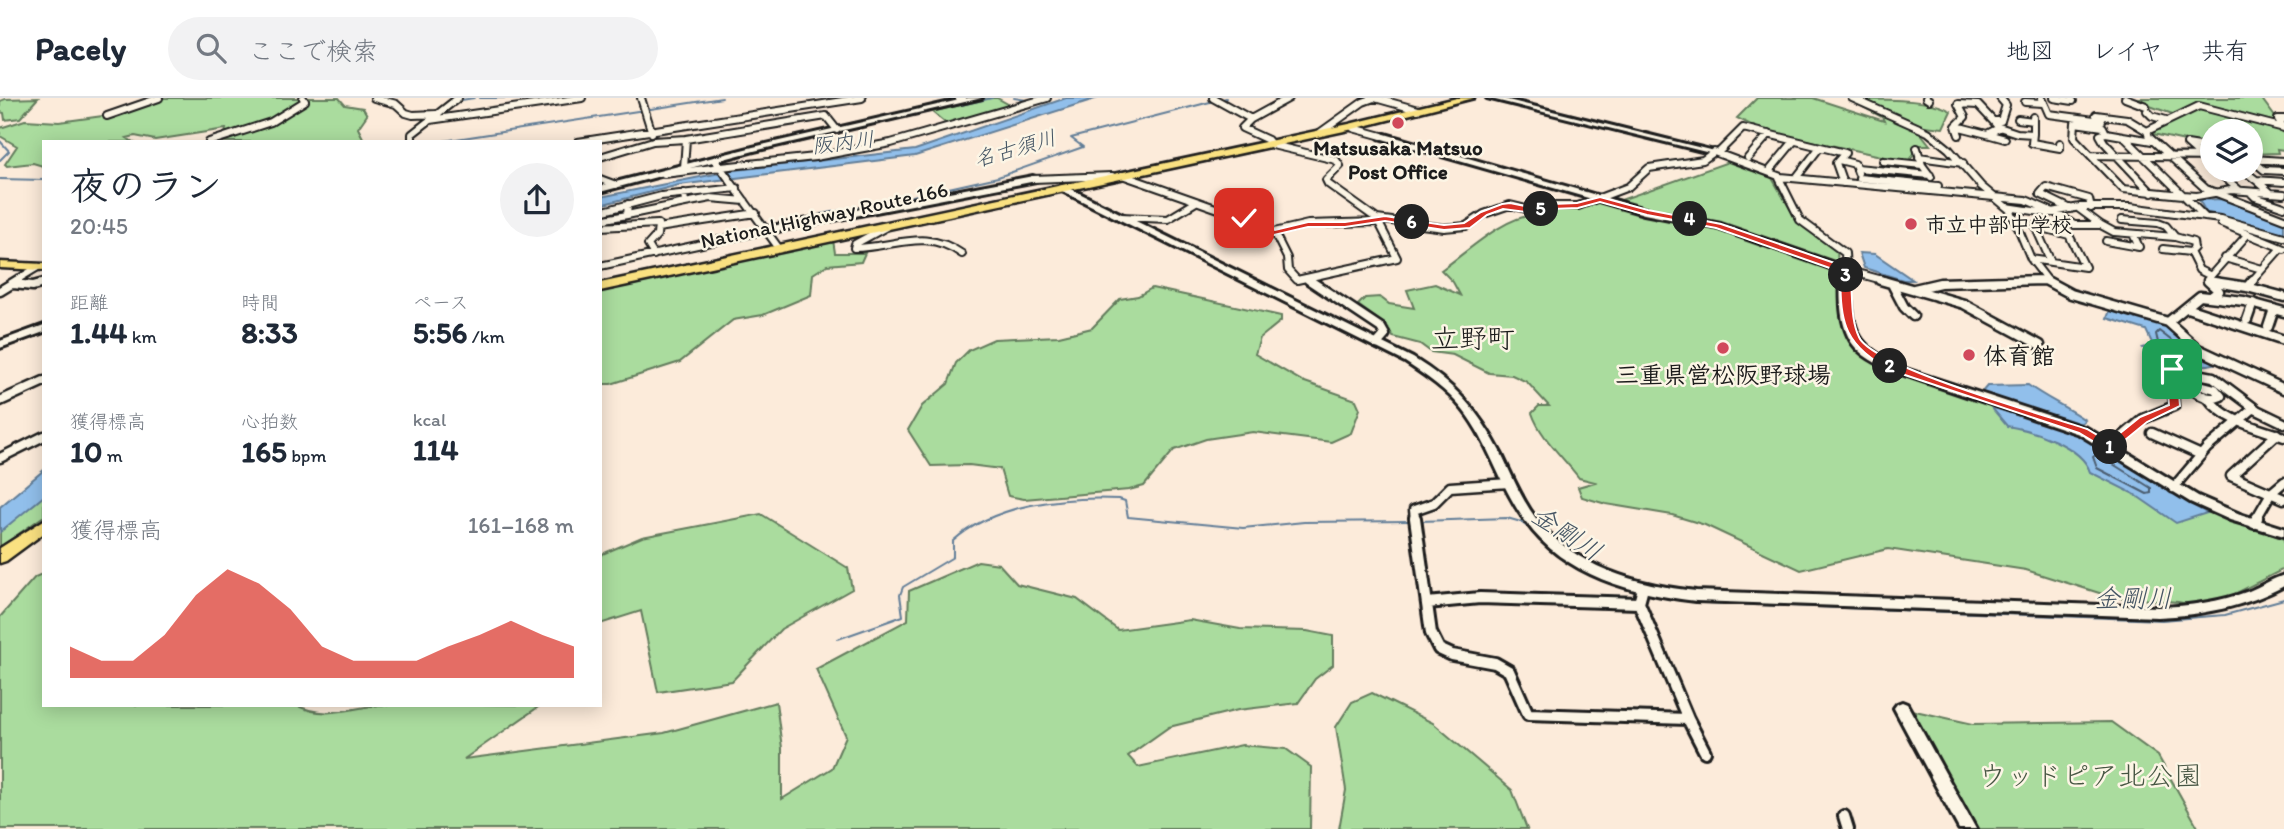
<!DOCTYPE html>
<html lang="ja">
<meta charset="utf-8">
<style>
:root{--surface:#fff;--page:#f2f2f3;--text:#1f2937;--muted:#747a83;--line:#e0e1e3;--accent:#d93025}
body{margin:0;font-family:Itim,"Klee One",sans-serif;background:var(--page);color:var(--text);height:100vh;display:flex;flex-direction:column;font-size:26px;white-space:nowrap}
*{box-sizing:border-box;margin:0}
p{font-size:23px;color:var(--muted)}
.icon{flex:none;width:38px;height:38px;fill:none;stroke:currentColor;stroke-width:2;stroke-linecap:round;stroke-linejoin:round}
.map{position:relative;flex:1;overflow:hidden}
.drawer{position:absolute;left:42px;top:42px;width:560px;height:567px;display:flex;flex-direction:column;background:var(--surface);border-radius:0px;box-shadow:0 4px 18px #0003}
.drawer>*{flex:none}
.fabs{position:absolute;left:2200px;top:21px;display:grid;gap:14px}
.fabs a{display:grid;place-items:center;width:63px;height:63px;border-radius:50%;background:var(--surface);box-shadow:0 4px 18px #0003;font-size:35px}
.pin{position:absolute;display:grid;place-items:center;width:60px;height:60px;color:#fff;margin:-30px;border-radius:14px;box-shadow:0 4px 10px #0006}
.km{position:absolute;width:35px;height:35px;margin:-18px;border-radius:50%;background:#222;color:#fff;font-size:19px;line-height:35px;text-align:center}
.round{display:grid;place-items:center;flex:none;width:74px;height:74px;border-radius:37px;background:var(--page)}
.head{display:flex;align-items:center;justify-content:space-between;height:119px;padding:0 28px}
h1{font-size:38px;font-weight:800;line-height:52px}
.figures{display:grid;grid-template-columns:repeat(3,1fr);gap:10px;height:119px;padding:7px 28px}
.figures div{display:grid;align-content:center}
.figures b{font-size:30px;font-weight:800}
.figures small{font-size:19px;font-weight:400}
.figures p{font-size:19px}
.chart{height:196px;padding:14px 28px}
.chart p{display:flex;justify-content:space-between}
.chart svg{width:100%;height:126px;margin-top:7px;fill:var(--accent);opacity:.7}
header{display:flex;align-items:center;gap:42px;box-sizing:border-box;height:98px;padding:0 35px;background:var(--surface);border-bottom:2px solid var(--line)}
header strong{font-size:33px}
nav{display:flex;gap:38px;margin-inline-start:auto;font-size:24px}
.search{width:490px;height:63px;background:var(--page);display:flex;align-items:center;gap:18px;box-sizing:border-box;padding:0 24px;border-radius:38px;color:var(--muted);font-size:26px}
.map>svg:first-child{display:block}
.green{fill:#aadc9e;stroke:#637c5d;stroke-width:2}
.water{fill:#91bfeb;stroke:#627e98;stroke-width:2}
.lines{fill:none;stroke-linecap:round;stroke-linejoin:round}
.shore{stroke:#4b5d6f;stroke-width:2}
.stream{stroke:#627e98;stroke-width:2}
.river{fill:#91bfeb;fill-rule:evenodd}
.street-far2-casing{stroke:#1c1c1c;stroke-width:10}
.street-far1-casing{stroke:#1c1c1c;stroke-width:13}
.street-casing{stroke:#1c1c1c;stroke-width:16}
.secondary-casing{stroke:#1c1c1c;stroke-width:6}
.primary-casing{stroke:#1c1c1c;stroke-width:5}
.highway-casing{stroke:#1c1c1c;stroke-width:5}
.street-far2{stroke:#fcf5e5;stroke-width:6}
.street-far1{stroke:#fcf5e5;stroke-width:8}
.street{stroke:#fcf5e5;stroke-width:10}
.secondary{fill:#fcf5e5;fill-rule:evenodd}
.primary{fill:#fae181;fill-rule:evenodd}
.highway{fill:#fae181;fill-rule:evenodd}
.route{fill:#d93025;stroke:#fff;stroke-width:2}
.poi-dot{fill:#d1495b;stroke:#fcf5e5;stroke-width:2.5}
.labels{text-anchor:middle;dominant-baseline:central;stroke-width:5;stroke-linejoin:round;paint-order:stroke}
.far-water-label{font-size:21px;font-style:italic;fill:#455564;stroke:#fcf5e5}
.far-poi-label{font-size:21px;font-weight:bold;fill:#1c1c1c;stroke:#fcf5e5}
.far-street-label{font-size:21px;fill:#1c1c1c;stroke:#fcf5e5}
.poi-label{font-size:24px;font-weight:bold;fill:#1c1c1c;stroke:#fcf5e5;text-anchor:start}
.water-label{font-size:26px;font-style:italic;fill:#455564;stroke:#fcf5e5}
.quarter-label{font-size:28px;fill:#1c1c1c;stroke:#fcf5e5}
.near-park-label{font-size:28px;fill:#475643;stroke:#fcf5e5}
</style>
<header>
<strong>Pacely</strong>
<div class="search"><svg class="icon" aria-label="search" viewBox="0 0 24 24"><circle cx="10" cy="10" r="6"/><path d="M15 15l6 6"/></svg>ここで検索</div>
<nav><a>地図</a><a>レイヤ</a><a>共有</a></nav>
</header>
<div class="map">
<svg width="2284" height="731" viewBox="0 0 2284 731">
<rect width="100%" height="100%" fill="#fcebda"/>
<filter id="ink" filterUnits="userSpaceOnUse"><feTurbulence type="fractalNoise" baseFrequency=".0143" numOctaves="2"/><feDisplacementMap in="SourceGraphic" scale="14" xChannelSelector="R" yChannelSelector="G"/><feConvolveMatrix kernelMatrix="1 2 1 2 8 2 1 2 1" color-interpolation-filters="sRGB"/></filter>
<g filter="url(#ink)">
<path class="green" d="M38 0 20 20 5 22 4 15 0 14V3L5 1Z
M158 0H339L345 7 363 10 367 17 358 30 365 44H210L225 36 226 31 155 42 135 38 127 40 133 44H44V71L43 68 33 65 7 68 5 66 17 48 0 38V30L25 22 59 24 110 17Z
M989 0H997L1013 9 949 28 932 14Z
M1757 0H1813L1884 23 1882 19 1850 2C1878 1 1929 0 1951 13L1943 30 1925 28 1919 33 1930 47H1919L1909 64 1761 32 1737 20Z
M2127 0H2261L2284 31V52L2277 51 2278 55 2251 56 2250 33H2212V49L2153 36 2155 32 2181 19Z
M1728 64 1772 80 1796 121 1837 151 1838 170 1854 239 1879 262 2088 339 2192 407 2284 441V471L2207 510 2178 504 2112 499 2026 472 1888 451 1801 472 1705 427 1672 417 1606 406 1582 399 1578 389 1595 384 1579 380C1563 359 1540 339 1532 315L1539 308H1549L1527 284 1512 277 1489 275 1453 257 1431 254 1420 246 1393 239 1388 229 1358 207 1365 200 1380 199 1389 206 1414 210 1407 192 1435 186 1460 197 1453 184 1441 172C1465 156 1502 119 1534 117V113L1578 108 1607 98 1621 102Z
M833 142 835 155H865L861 164 827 167 813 176 811 197 763 217 733 222 680 264 611 286H600V191Z
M1152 190 1281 218V223L1260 240 1255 256 1302 283 1356 302 1360 311 1351 335 1331 344 1253 334 1206 341 1174 352 1144 388 1129 392 1024 401 1008 398 1000 371 969 367 931 368 908 332 922 308 948 286 956 265 969 252 994 241 1059 238 1092 230 1120 201 1138 198Z
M44 395V418L0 449V434Z
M761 416 848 470 852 491 781 531 732 583 658 594 641 513 600 526V457L642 439Z
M978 463 999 466 1017 486 1077 501 1118 532 1190 522 1240 531 1307 533 1333 538V567L1315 581 1298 605 1238 612 1169 629 1128 658 1138 669 1242 647 1286 651 1311 669 1310 731H0V519L35 479 44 475V607H296C325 622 350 610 380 607 430 603 490 607 541 607L464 661 664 635 776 604 782 650V701L832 670 846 638 816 571 908 522 909 493Z
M1372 595 1433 625 1512 692 1527 731H1339L1346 692 1336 629 1352 604Z
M1902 610 1973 626 2111 624 2158 658 2199 731H1968Z"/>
<path class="water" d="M1066 0H1098L915 58 679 87 600 107V99L735 72 915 52Z
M2222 101 2284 124V137L2207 116 2199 102Z
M1859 155 1875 156 1913 182H1903L1864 170Z
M2111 210 2163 225 2187 246 2218 265C2192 272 2164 267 2143 250L2153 247 2146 232 2107 220Z
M2028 287C2046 300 2066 309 2085 322L2078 328 1981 295 1987 288Z
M1991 309C2020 318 2051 326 2078 337 2123 356 2163 392 2207 415L2176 425 2134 396 2090 374C2082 348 2032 332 2007 328Z
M44 372V398L0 434V409Z"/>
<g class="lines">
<path class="shore" d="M2159 233 2185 253V258L2160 253 2156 236Z
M2097 356 2151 390V395L2147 396 2097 370 2093 359Z"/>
<path class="stream" d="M480 0H517
M950 0 961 7 992 0
M1014 0 1026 2
M461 2 474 0
M1220 2 1226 0
M0 43 9 53 0 62
M437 44 722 0
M0 81 44 82
M868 108 998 79 1083 49 1071 40 1214 3
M1421 423 1507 420 1521 424 1536 436
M1645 494 1709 505 2162 522 2225 517 2284 501
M838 541 903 518 900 497 903 489 953 459V443C994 406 1065 398 1119 401L1125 403 1128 419 1243 430 1304 424 1411 423"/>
<path class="river" d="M857 108 860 109V113L822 121 817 118 822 115Z"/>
<defs>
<path id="street-far2" d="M374 0 396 6 406 15 413 17 436 16
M641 0 652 35
M1213 0 1251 21
M1289 0 1251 21 1242 30 1268 42 1272 47 1336 62 1340 68 1326 82 1328 86 1377 121 1444 130 1466 128 1484 116 1510 107 1534 113 1552 108H1578L1628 89 1649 70 1703 62 1714 54 1781 79 2026 102 2060 117 2074 127H2101L2078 110
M1375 0 1418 12
M1852 0 1928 34 1949 51 1981 88 2011 113 2031 161 2048 183
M1926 0 1929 2
M2042 0 2049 16 2102 23 2096 17 2127 21 2147 33 2149 39 2206 91 2284 121
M2054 0 2073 3
M2125 0 2146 8
M959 1 963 0
M2025 4 2043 5
M2147 13 2152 18 2166 22
M107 18 159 0
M2018 21 2033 23
M2284 21H2278L2284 30
M430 22 582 0
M2075 25 2103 29 2106 35 2123 38 2183 97 2123 91 2074 40Z
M1956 28 1987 36 1999 30 1993 23
M1999 29 2017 35 2033 36V19
M1353 30 1382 38
M2147 33 2199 8 2284 30
M1321 34 1363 4 1374 0
M2106 35 2100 37 2104 44 2152 95
M1987 36 2005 41
M2033 36 2032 45 2060 50V45
M1959 37 1956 28 1965 19 1958 6 1978 7 1993 23H2001L2006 7 2000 0
M2123 38 2152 43
M686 41 826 18 837 32
M209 44 271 24 305 3 303 0
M412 44V36L458 0
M578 44 862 0
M1917 50 1922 67 1931 79
M2212 50 2187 46 2212 68
M1719 54 1743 30 1845 55 1836 65 1843 85
M2091 57 2212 59
M600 59 653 43 686 41 684 70
M1919 59 1963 65
M1748 60 1769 36
M2250 60 2264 72 2284 73
M2252 61 2284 63
M715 62 778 149
M1839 62 1855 66 1858 75
M1883 63 1922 67
M721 69 815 59 891 45 1047 0
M1857 70 1930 77
M1771 71 1794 43
M2216 72 2239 92
M2243 72 2256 82
M664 76 721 69
M1122 77 1244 120 1274 134 1287 160 1288 172 1297 182 1397 160 1377 121
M1779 80 1800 122 1845 155 1846 172 1886 183
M1796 80 1820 49
M1859 80 1938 88
M600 81 616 87
M1033 81 1112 78
M2250 94 2255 99 2284 109
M684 95 685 105 711 100 745 103
M2271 95 2256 82 2284 84
M2183 97 2197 98 2231 92 2284 96
M2183 97 2205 119
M628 106 627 117 685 105
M2007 109 2047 115 2080 109H2130L2220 121 2284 139
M2071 111 2040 96 2046 89 2089 101 2091 110
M600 114 661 98 737 90
M1121 119 1168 121 1196 104
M600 122 627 117
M2122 122 2158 125 2166 128 2175 139 2193 144 2194 150 2190 154 2199 172 2209 177
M2221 125 2284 151
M2101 127 2114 134 2175 139
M2035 128 2069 137 2085 169 2051 164Z
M600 129 658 126 657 137 648 147 654 157
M886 129 855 146 854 150C894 150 925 129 962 156
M658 130 756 115
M1274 134 1308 126 1377 124
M2106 143 2139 149 2133 136
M2163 151 2190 154
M2225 160 2262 171
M2031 161 2051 164
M600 168 767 132
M1308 181 1312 183
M2207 182 2247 137
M15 183 38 169
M1994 183 2045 182
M2208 183H2211
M2252 183 2281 150"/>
<path id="street-far1" d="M1309 182 1381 230 1385 237 1377 246
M1880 182 1964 206 2040 247
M2045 182 2071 196 2168 224 2198 251 2284 291
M13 186 33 188 44 185
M1893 188 1904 209 1913 218
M2247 189 2253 182
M1914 191 1940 185 2045 182
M0 193 18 182
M2212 198 2219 193 2208 183 2247 189 2284 199
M2187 210 2284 242
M2247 222 2253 205
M2168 224 2200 198 2244 203 2284 214
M2268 229 2274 211
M2196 286 2215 291 2221 298C2210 303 2201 298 2192 291Z
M2208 300C2224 323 2259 330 2284 339
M0 303 44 283
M2152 335 2201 357
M2277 336 2231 378 2284 401
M2110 349 2143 321 2174 308 2172 271 2213 279 2257 312 2284 325
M0 360 44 338
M2173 390 2207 350 2254 310
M1415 421 1414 412 1434 405 1450 389 1509 385
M2256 421 2271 395 2284 384"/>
<path id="street" d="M1415 420 1431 535 1439 551 1452 557 1495 565 1509 573 1528 616 1688 621
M2254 425 2257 420
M1643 490 1639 505 1688 621 1705 654
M1427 505 1480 500 1639 505
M1844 718 1848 731"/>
<path id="secondary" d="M968 0H982L754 53 600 94V88L753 49Z
M1487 0H1500L1718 54 1714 56Z
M1379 36H1385L1648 112 1721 126 1849 170C1852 178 1850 188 1851 197 1853 242 1863 248 1900 269L2087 330 2198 398 2240 416 2284 430V438L2230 422 2190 404 2079 336 1892 273C1881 267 1868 262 1859 253 1838 234 1840 199 1841 174L1716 130 1644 116 1379 40Z
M1033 78 1036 79V83L767 135 762 132 767 129Z
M1063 87 1413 260C1455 286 1479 313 1502 357 1512 378 1521 400 1535 419 1573 469 1637 487 1696 493L2158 509C2189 508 2220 504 2249 493 2261 488 2272 481 2284 477V488C2245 509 2202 517 2158 519L1696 503C1634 496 1564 478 1526 424 1500 389 1490 346 1463 312 1447 292 1426 278 1405 264L1060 92V88Z
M44 227V234L0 250V243Z
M1902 604 1907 606 1976 731H1959L1894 610 1897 606Z"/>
<path id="primary" d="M0 164 44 166V172L0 170Z"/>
<path id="highway" d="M1457 0H1474L1349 32 600 193V185L1349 26Z
M44 422V435L6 463 0 465V450Z"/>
</defs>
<use href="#street-far2" class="street-far2-casing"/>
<use href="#street-far1" class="street-far1-casing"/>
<use href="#street" class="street-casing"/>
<use href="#secondary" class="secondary-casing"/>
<use href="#primary" class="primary-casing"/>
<use href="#highway" class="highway-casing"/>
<use href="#street-far2" class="street-far2"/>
<use href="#street-far1" class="street-far1"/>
<use href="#street" class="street"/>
<use href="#secondary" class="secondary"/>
<use href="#primary" class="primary"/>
<use href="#highway" class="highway"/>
</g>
</g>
<path class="route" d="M1600 99 1648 112 1721 126 1849 170C1854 191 1849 218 1859 239 1872 269 2048 318 2087 331L2109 344 2140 319 2169 307 2166 271 2172 268 2177 271 2180 308 2147 324 2114 351H2106L2079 335 1893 273C1846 250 1838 225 1841 174L1716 130 1647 117 1600 104 1578 110 1552 111 1534 115 1503 111 1487 117 1470 130 1444 132 1385 123 1345 129H1308L1274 137 1240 120 1247 118 1275 132 1308 124H1345L1385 118 1444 127 1464 125 1481 114 1502 106 1510 105 1534 110 1552 106 1577 105Z"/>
<g class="poi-dot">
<circle cx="1398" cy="25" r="7"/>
<circle cx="1911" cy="126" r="7"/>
<circle cx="1723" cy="250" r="7"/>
<circle cx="1969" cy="257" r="7"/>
</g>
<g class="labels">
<g class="far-water-label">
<text transform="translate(843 44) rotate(-7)">阪内川</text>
<text transform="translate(1015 50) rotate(-16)">名古須川</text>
</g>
<g class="far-poi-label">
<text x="1398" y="49">Matsusaka Matsuo<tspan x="1398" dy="24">Post Office</tspan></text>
<text x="1925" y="126" text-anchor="start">市立中部中学校</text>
</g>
<g class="far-street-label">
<text transform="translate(824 117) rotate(-12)">National Highway Route 166</text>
</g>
<g class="poi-label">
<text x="1983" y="257">体育館</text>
<text x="1723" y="276" text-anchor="middle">三重県営松阪野球場</text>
</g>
<g class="water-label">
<text transform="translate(1567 435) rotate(33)">金剛川</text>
<text x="2133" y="500">金剛川</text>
</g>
<g class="quarter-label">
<text x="1473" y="240">立野町</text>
</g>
<g class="near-park-label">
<text x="2090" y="677">ウッドピア北公園</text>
</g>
</g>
</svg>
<div class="fabs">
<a><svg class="icon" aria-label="layers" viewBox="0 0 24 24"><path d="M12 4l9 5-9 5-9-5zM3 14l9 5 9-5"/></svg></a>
</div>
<div class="pin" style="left:2172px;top:271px;background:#1e9e55"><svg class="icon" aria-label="arrive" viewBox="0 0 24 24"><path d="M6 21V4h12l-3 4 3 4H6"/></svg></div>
<div class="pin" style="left:1244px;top:120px;background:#d93025"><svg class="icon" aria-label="check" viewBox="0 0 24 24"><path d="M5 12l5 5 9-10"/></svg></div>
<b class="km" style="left:2110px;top:349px">1</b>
<b class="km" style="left:1890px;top:268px">2</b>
<b class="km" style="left:1846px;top:177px">3</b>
<b class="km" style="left:1690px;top:121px">4</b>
<b class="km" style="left:1541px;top:111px">5</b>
<b class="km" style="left:1412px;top:124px">6</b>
<section class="drawer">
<div class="head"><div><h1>夜のラン</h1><p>20:45</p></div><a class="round"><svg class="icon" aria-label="share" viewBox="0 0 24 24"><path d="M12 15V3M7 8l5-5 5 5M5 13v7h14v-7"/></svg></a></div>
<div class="figures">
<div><p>距離</p><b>1.44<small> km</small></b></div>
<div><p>時間</p><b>8:33</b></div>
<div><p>ペース</p><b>5:56<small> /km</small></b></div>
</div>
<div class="figures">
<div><p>獲得標高</p><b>10<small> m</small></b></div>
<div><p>心拍数</p><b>165<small> bpm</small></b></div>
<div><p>kcal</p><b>114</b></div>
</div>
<div class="chart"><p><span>獲得標高</span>161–168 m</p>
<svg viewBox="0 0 160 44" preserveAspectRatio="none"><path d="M0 44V33L10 38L20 38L30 29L40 15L50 6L60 11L70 20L80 33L90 38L100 38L110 38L120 33L130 29L140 24L150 29L160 33V44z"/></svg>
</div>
</section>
</div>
